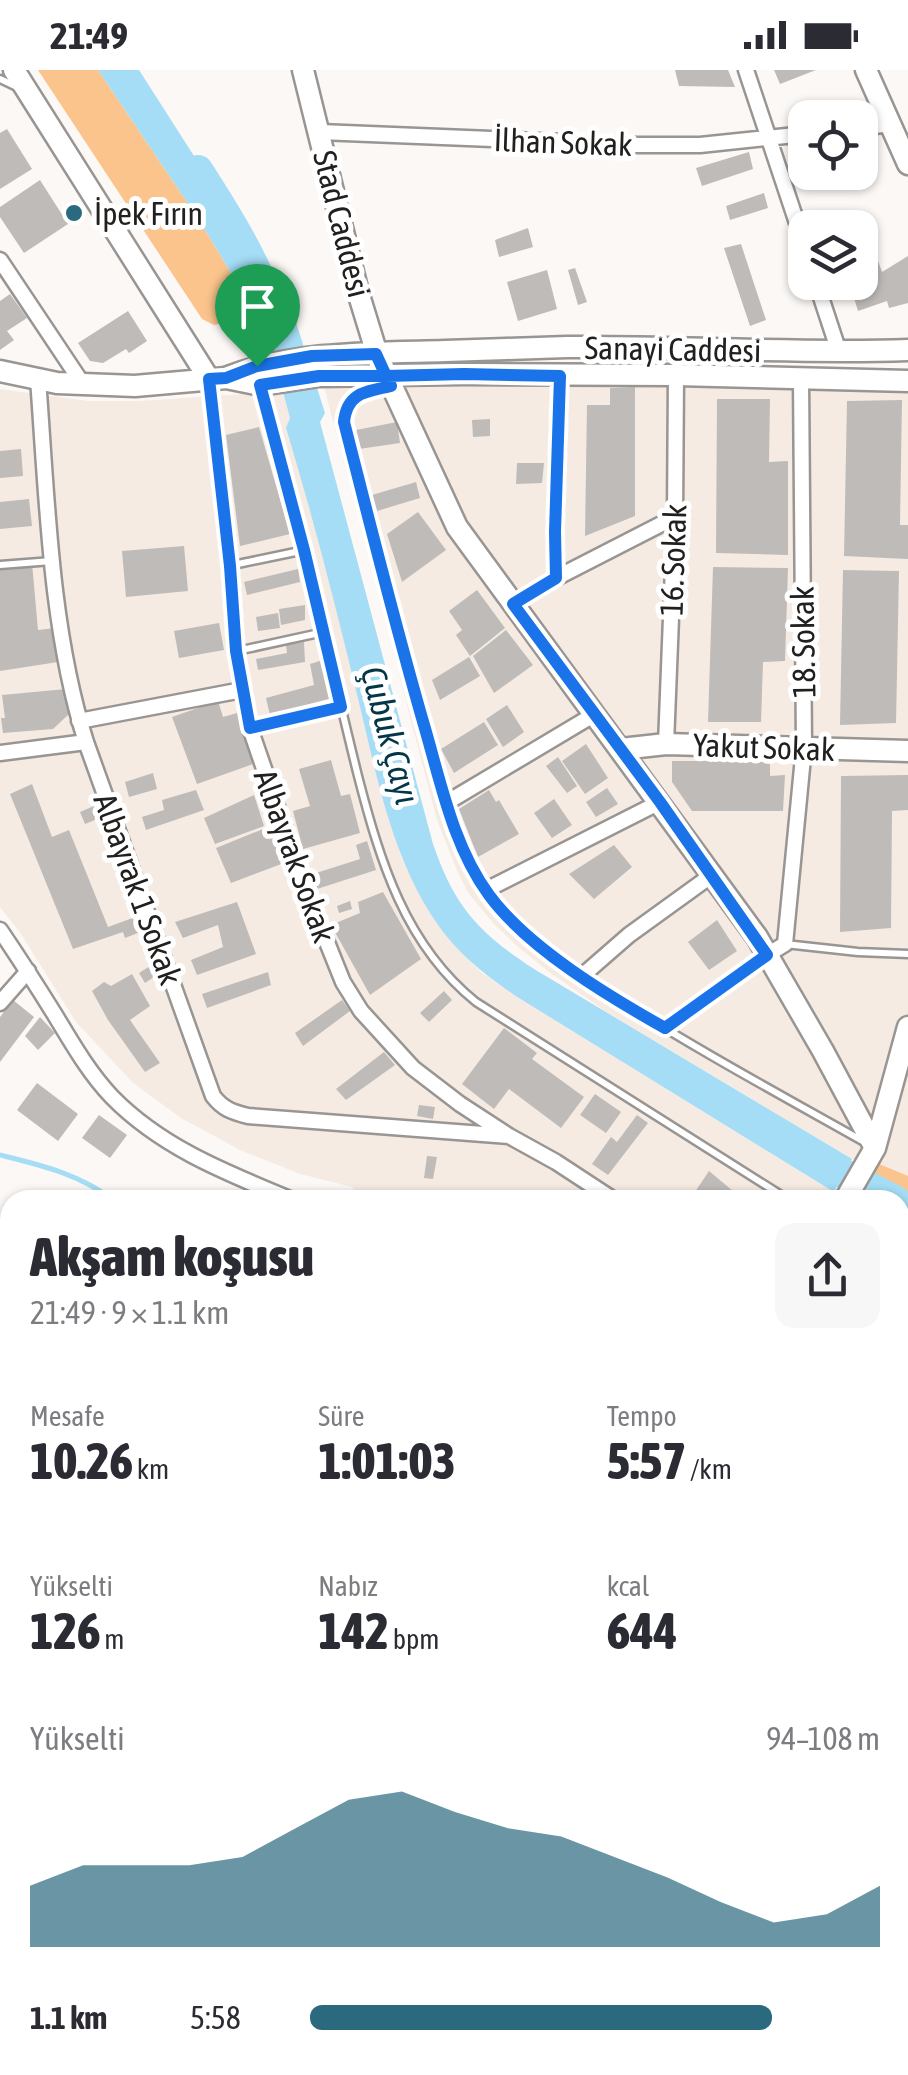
<!DOCTYPE html>
<html lang="tr">
<meta charset="utf-8">
<style>
:root{--surface:#fff;--page:#f7f7f7;--text:#2b2b33;--muted:#7c7c81;--accent:#2b697f}
body{margin:0;font-family:"Asap Condensed",sans-serif;background:var(--page);color:var(--text);height:100vh;display:flex;flex-direction:column;font-size:38px;white-space:nowrap}
*{box-sizing:border-box;margin:0}
p{font-size:32px;color:var(--muted)}
.icon{flex:none;width:55px;height:55px;fill:none;stroke:currentColor;stroke-width:2;stroke-linecap:round;stroke-linejoin:round}
.map{position:relative;flex:1;overflow:hidden}
.panel{position:absolute;left:0px;top:1120px;width:910px;height:885px;display:flex;flex-direction:column;background:var(--surface);border-radius:30px 30px 0 0;box-shadow:0 2px 8px #0004}
.panel>*{flex:none}
.fabs{position:absolute;left:788px;top:30px;display:grid;gap:20px}
.fabs a{display:grid;place-items:center;width:90px;height:90px;border-radius:20px;background:var(--surface);box-shadow:0 2px 8px #0004;font-size:50px}
.pin{position:absolute;display:grid;place-items:center;width:85px;height:85px;color:#fff;margin:-102px -42px;border-radius:50% 50% 50% 0;rotate:-45deg;box-shadow:0 0 10px #0007}
.pin .icon{rotate:45deg}
.round{display:grid;place-items:center;flex:none;width:105px;height:105px;border-radius:20px;background:var(--page)}
.overview{display:flex;align-items:center;justify-content:space-between;height:170px;padding:0 30px}
h1{font-size:55px;font-weight:800;line-height:75px}
.figures{display:grid;grid-template-columns:repeat(3,1fr);gap:15px;height:170px;padding:10px 30px}
.figures div{display:grid;align-content:center}
.figures b{font-size:50px;font-weight:800}
.figures small{font-size:28px;font-weight:400}
.figures p{font-size:28px}
.chart{height:280px;padding:20px 30px}
.chart p{display:flex;justify-content:space-between}
.chart svg{width:100%;height:180px;margin-top:10px;fill:var(--accent);opacity:.7}
ul{padding:0 30px;list-style:none;font-size:32px}
li{display:grid;grid-template-columns:160px 120px 1fr;align-items:center;height:75px}
li i{height:25px;border-radius:12px;background:var(--accent)}
.status{display:flex;justify-content:space-between;align-items:center;height:70px;padding:0 50px;background:var(--surface);direction:ltr}
.status svg{height:28px;fill:currentColor}
.map>svg:first-child{display:block}
.built{fill:#f5ebe2}
.green{fill:#fac48c}
.forest{fill:#f6b773}
.water{fill:#a4ddf5}
.lines{fill:none;stroke-linecap:round;stroke-linejoin:round}
.stream{stroke:#a4ddf5;stroke-width:5}
.river{stroke:#a4ddf5;stroke-width:30}
.building{fill:#bfbbb8}
.lane-casing{stroke:#989592;stroke-width:11}
.street-casing{stroke:#989592;stroke-width:19}
.secondary-casing{stroke:#989592;stroke-width:25}
.lane{stroke:#fff;stroke-width:6}
.street{stroke:#fff;stroke-width:14}
.secondary{stroke:#fff;stroke-width:20}
.route-casing{stroke:#fff;stroke-width:20}
.route{stroke:#1a73e8;stroke-width:12}
.poi-dot{fill:#2b697f;stroke:#fff;stroke-width:4}
.labels{text-anchor:middle;dominant-baseline:central;stroke-width:10;stroke-linejoin:round;paint-order:stroke}
.street-label{font-size:32px;fill:#21201f;stroke:#fff}
.poi-label{font-size:32px;fill:#21201f;stroke:#fff;text-anchor:start}
.water-label{font-size:35px;font-style:italic;fill:#033646;stroke:#fff}
</style>
<div class="status"><b>21:49</b><svg viewBox="0 0 49 12"><path d="M0 12V9h3v3zM5 12V6h3v6zM10 12V3h3v9zM15 12V0h3v12zM26 1h20v11H26zM47 4h2v5h-2z"/></svg></div>
<div class="map">
<svg width="908" height="2005" viewBox="0 0 908 2005">
<rect width="100%" height="100%" fill="#fcf8f5"/>
<path class="built" d="M322 309 476 310 552 315 702 314 908 322V1115L852 1089 608 943 549 902 517 876 493 853 469 824 458 803 437 750Z
M0 319 88 331H140L283 321 290 348 286 359 303 412 401 786 436 852 465 886 482 903 514 925 834 1122 830 1130H360L352 1117 300 1104 240 1080 181 1048 133 1013 76 952 21 864 0 837Z"/>
<path class="green" d="M38 0H98L199 150 234 208 252 247 214 255 202 249Z
M879 1094 908 1106V1160L900 1156V1130H860Z
M0 1203 10 1206V1273L0 1272Z
M0 1288H10V1359L0 1369Z
M0 1378 10 1387V1424L0 1434Z
M10 1755V1803L0 1797V1769Z"/>
<path class="forest" d="M358 1995H418L413 2005H352Z"/>
<path class="water" d="M98 0H139L194 86 251 196 293 243 325 343 320 352 433 774C455 838 479 863 534 899L852 1089 834 1122 514 925C484 904 457 883 436 852 389 783 375 696 355 616 334 530 312 443 286 358L290 348 269 269 252 247 234 208 199 150Z"/>
<g class="lines">
<path class="stream" d="M0 1085C40 1095 80 1104 113 1130"/>
<path class="river" d="M198 100C229 148 258 195 276 249
M829 1096 895 1130"/>
</g>
<path class="building" d="M675 0H728L735 17 679 16Z
M774 0H816L780 14Z
M7 59 32 99 0 119V63Z
M749 82 753 99 702 116 696 98Z
M40 110 68 154 24 183 0 147V137Z
M764 123 768 138 730 150 726 136Z
M864 156 870 174 860 179V157Z
M528 158 533 177 499 187 495 170Z
M741 174 766 250 750 256 724 178Z
M873 177 882 202 908 186V233L889 238 887 231 858 241 849 212H860V209L870 206 860 208V183Z
M575 198 587 232 578 235 568 200Z
M547 200 557 239 518 251 507 212Z
M10 224 27 248 7 261 14 270 0 280V231Z
M128 241 147 271 129 283 126 279 103 293 90 291 78 273Z
M635 317V446L585 466 587 335H610V318Z
M717 329H770L769 392 788 391V485L716 483Z
M902 330 900 455H908V489L844 486 847 331Z
M490 349V366L473 367 472 350Z
M397 352 400 373 359 379 356 360Z
M259 357 290 464 240 476 226 365Z
M21 379 23 406 0 408V381Z
M517 393H544L542 413 516 414Z
M416 412 420 428 377 441 372 425Z
M29 429 32 456 0 459V432Z
M418 442 446 480 402 512 387 464Z
M184 476 188 521 126 527 122 481Z
M32 493 38 560 55 558 58 592 0 601V496Z
M713 497 788 498 785 591 763 592 761 652H708Z
M298 499 300 512 247 525 244 512Z
M843 500 899 501 896 653 840 655Z
M477 520 505 558 470 586 456 565 462 560 449 541Z
M305 535V550L281 555 279 539Z
M278 543 280 558 258 561 256 547Z
M219 553 224 580 179 588 174 561Z
M506 560 533 595 494 623 473 586Z
M304 572 305 592 258 600 256 589 287 583 286 575Z
M469 587 480 606 440 630 432 610Z
M323 590 332 628 270 645 266 628 314 615 310 594Z
M66 619 69 644 53 659 3 663 1 648H5L2 625Z
M218 631 223 647 237 643 256 693 197 714 172 647Z
M507 635 524 662 503 677 486 649Z
M484 652 498 675 454 703 441 679Z
M586 674 608 708 585 724 562 691Z
M558 687 577 716 567 723 546 696Z
M331 690 341 726 350 724 360 763 303 779 293 741 310 736 299 699Z
M672 691H770V706L785 705 783 741H692L672 712Z
M153 703 157 719 129 727 125 712Z
M908 705V740L892 741 891 858 840 862 841 706Z
M32 714 52 767 69 760 108 857 138 846 143 861 125 868 123 862 73 879 10 724Z
M607 718 618 734 596 747 586 732Z
M196 720 204 740 146 760 142 747 164 740 162 730Z
M489 720 496 732 499 730 519 764 478 787 459 739Z
M254 725 264 756 215 774 204 748Z
M554 729 572 755 552 768 534 743Z
M101 733 107 745 85 754 80 742Z
M268 757 284 793 231 813 216 778Z
M367 771 376 800 317 819 313 804 360 789 356 775Z
M614 775 632 797 594 829 569 804Z
M383 822 421 889 370 925 331 855 360 843 358 832Z
M350 831 352 839 339 843 337 836Z
M237 832 256 884 197 905 191 890 223 877 218 855 183 868 175 852Z
M717 850 737 881 709 900 688 872Z
M150 896 157 905 145 913 139 903Z
M268 902 271 915 207 938 202 924Z
M132 904 150 936 130 950 160 993 145 1002 108 950 92 921 104 912 111 916Z
M444 921 452 930 429 952 420 943Z
M13 930 34 947 0 992V947Z
M342 930 350 941 303 976 295 963Z
M40 947 55 963 38 980 25 966Z
M504 958 537 983 532 989 584 1027 561 1058 509 1019 494 1039 462 1014Z
M384 982 395 995 346 1030 336 1019Z
M37 1013 78 1044 58 1071 17 1040Z
M595 1024 621 1042 606 1063 580 1045Z
M419 1035 435 1037 433 1049 417 1046Z
M99 1045 127 1065 110 1088 82 1068Z
M637 1045 648 1053 608 1105 592 1094 611 1067 617 1072Z
M427 1086 437 1087 433 1109 424 1108Z
M709 1101 733 1121 727 1130H700L693 1125Z
M242 1121 261 1130H238Z
M10 1437V1461L0 1470V1445Z
M6 1588 10 1592V1632L7 1636 0 1630V1595Z
M795 1996 796 2005H774L773 2000Z"/>
<g class="lines">
<defs>
<path id="lane" d="M0 9 17 17
M387 316C364 323 346 325 343 352 370 455 396 558 426 661 442 718 454 781 492 829 523 869 567 897 610 924 692 977 779 1024 866 1073
M262 320C282 396 303 473 321 550 333 602 345 654 358 706 380 791 405 875 476 932L789 1130
M0 495 52 491
M233 495 305 480
M237 581 324 562
M251 657 341 637
M785 874 858 882 908 884
M665 958 765 886"/>
<path id="street" d="M746 0 805 177
M860 58 890 54
M320 62 637 75H700L805 64
M0 190 84 316
M816 212 839 282
M38 309C47 427 50 559 86 672L213 1026C223 1039 232 1042 248 1046L509 1066
M209 309 230 496 236 581 250 658 304 815 343 912 361 941 413 998 460 1034 509 1066 556 1092 614 1130
M556 508 555 462 560 306
M513 534 556 508 675 447
M79 651 242 620
M666 674 675 447 676 305
M0 683 86 672
M446 733 595 644
M486 820 660 732
M0 860C19 888 37 916 55 945 72 973 89 1003 112 1027 162 1078 227 1103 292 1130
M767 885 785 874 804 677 801 309
M582 906 629 865 712 805
M0 933 28 901
M0 1195 10 1198
M900 1268H908
M0 1280 10 1281
M900 1468 908 1466
M0 1552 10 1540
M900 1745 908 1743
M0 1751 10 1739
M0 1808 10 1814
M900 1839 908 1864
M0 1972 10 1959
M536 1995 541 2005
M859 1995 861 2005
M341 2005 346 1995"/>
<path id="secondary" d="M14 0 209 309
M303 0 358 222 377 284 457 457 757 867 823 981 875 1078
M866 0 908 94
M0 301 57 313 135 316 226 308 261 315 319 306 464 304 676 305 908 311
M228 307C297 281 372 283 445 281 486 280 526 278 567 277 680 276 794 284 908 280
M621 679 666 674 908 681
M845 1130 875 1078 908 957
M900 1488 908 1502
M0 1498 10 1501
M716 1995 717 2005"/>
</defs>
<use href="#lane" class="lane-casing"/>
<use href="#street" class="street-casing"/>
<use href="#secondary" class="secondary-casing"/>
<use href="#lane" class="lane"/>
<use href="#street" class="street"/>
<use href="#secondary" class="secondary"/>
</g>
<g class="lines">
<defs>
<path id="route" d="M257 296 226 308 209 309 230 496 236 581 250 658 341 637 304 480 260 315 319 306H386L391 316C366 322 347 322 344 352 370 454 395 555 424 655 441 713 453 776 489 825 528 878 608 926 665 958L767 885 660 732 513 534 556 508 555 462 560 306 464 304 386 306 376 284 312 286 257 296"/>
</defs>
<use href="#route" class="route-casing"/>
<use href="#route" class="route"/>
</g>
<circle class="poi-dot" cx="74" cy="143" r="10"/>
<g class="labels">
<g class="street-label">
<text transform="translate(563 72) rotate(2)">İlhan Sokak</text>
<text transform="translate(342 154) rotate(76)">Stad Caddesi</text>
<text transform="translate(673 279) rotate(1)">Sanayi Caddesi</text>
<text transform="translate(673 490) rotate(-88)">16. Sokak</text>
<text transform="translate(803 572) rotate(-91)">18. Sokak</text>
<text transform="translate(764 677) rotate(2)">Yakut Sokak</text>
<text transform="translate(295 786) rotate(70)">Albayrak Sokak</text>
<text transform="translate(138 819) rotate(70)">Albayrak 1 Sokak</text>
</g>
<g class="poi-label">
<text x="94" y="143">İpek Fırın</text>
</g>
<g class="water-label">
<text transform="translate(391 665) rotate(75)">Çubuk Çayı</text>
</g>
</g>
</svg>
<div class="fabs">
<a><svg class="icon" aria-label="locate" viewBox="0 0 24 24"><circle cx="12" cy="12" r="6"/><path d="M12 2v4M12 18v4M2 12h4M18 12h4"/></svg></a>
<a><svg class="icon" aria-label="layers" viewBox="0 0 24 24"><path d="M12 4l9 5-9 5-9-5zM3 14l9 5 9-5"/></svg></a>
</div>
<div class="pin" style="left:257px;top:296px;background:#1e9e55"><svg class="icon" aria-label="arrive" viewBox="0 0 24 24"><path d="M6 21V4h12l-3 4 3 4H6"/></svg></div>
<section class="panel">
<div class="overview"><div><h1>Akşam koşusu</h1><p>21:49 · 9 × 1.1 km</p></div><a class="round"><svg class="icon" aria-label="share" viewBox="0 0 24 24"><path d="M12 15V3M7 8l5-5 5 5M5 13v7h14v-7"/></svg></a></div>
<div class="figures">
<div><p>Mesafe</p><b>10.26<small> km</small></b></div>
<div><p>Süre</p><b>1:01:03</b></div>
<div><p>Tempo</p><b>5:57<small> /km</small></b></div>
</div>
<div class="figures">
<div><p>Yükselti</p><b>126<small> m</small></b></div>
<div><p>Nabız</p><b>142<small> bpm</small></b></div>
<div><p>kcal</p><b>644</b></div>
</div>
<div class="chart"><p><span>Yükselti</span>94–108 m</p>
<svg viewBox="0 0 160 44" preserveAspectRatio="none"><path d="M0 44V29L10 24L20 24L30 24L40 22L50 15L60 8L70 6L80 11L90 15L100 17L110 22L120 27L130 33L140 38L150 36L160 29V44z"/></svg>
</div>
<ul>
<li><b>1.1 km</b>5:58<i style="width:81%"></i></li>
</ul>
</section>
</div>
